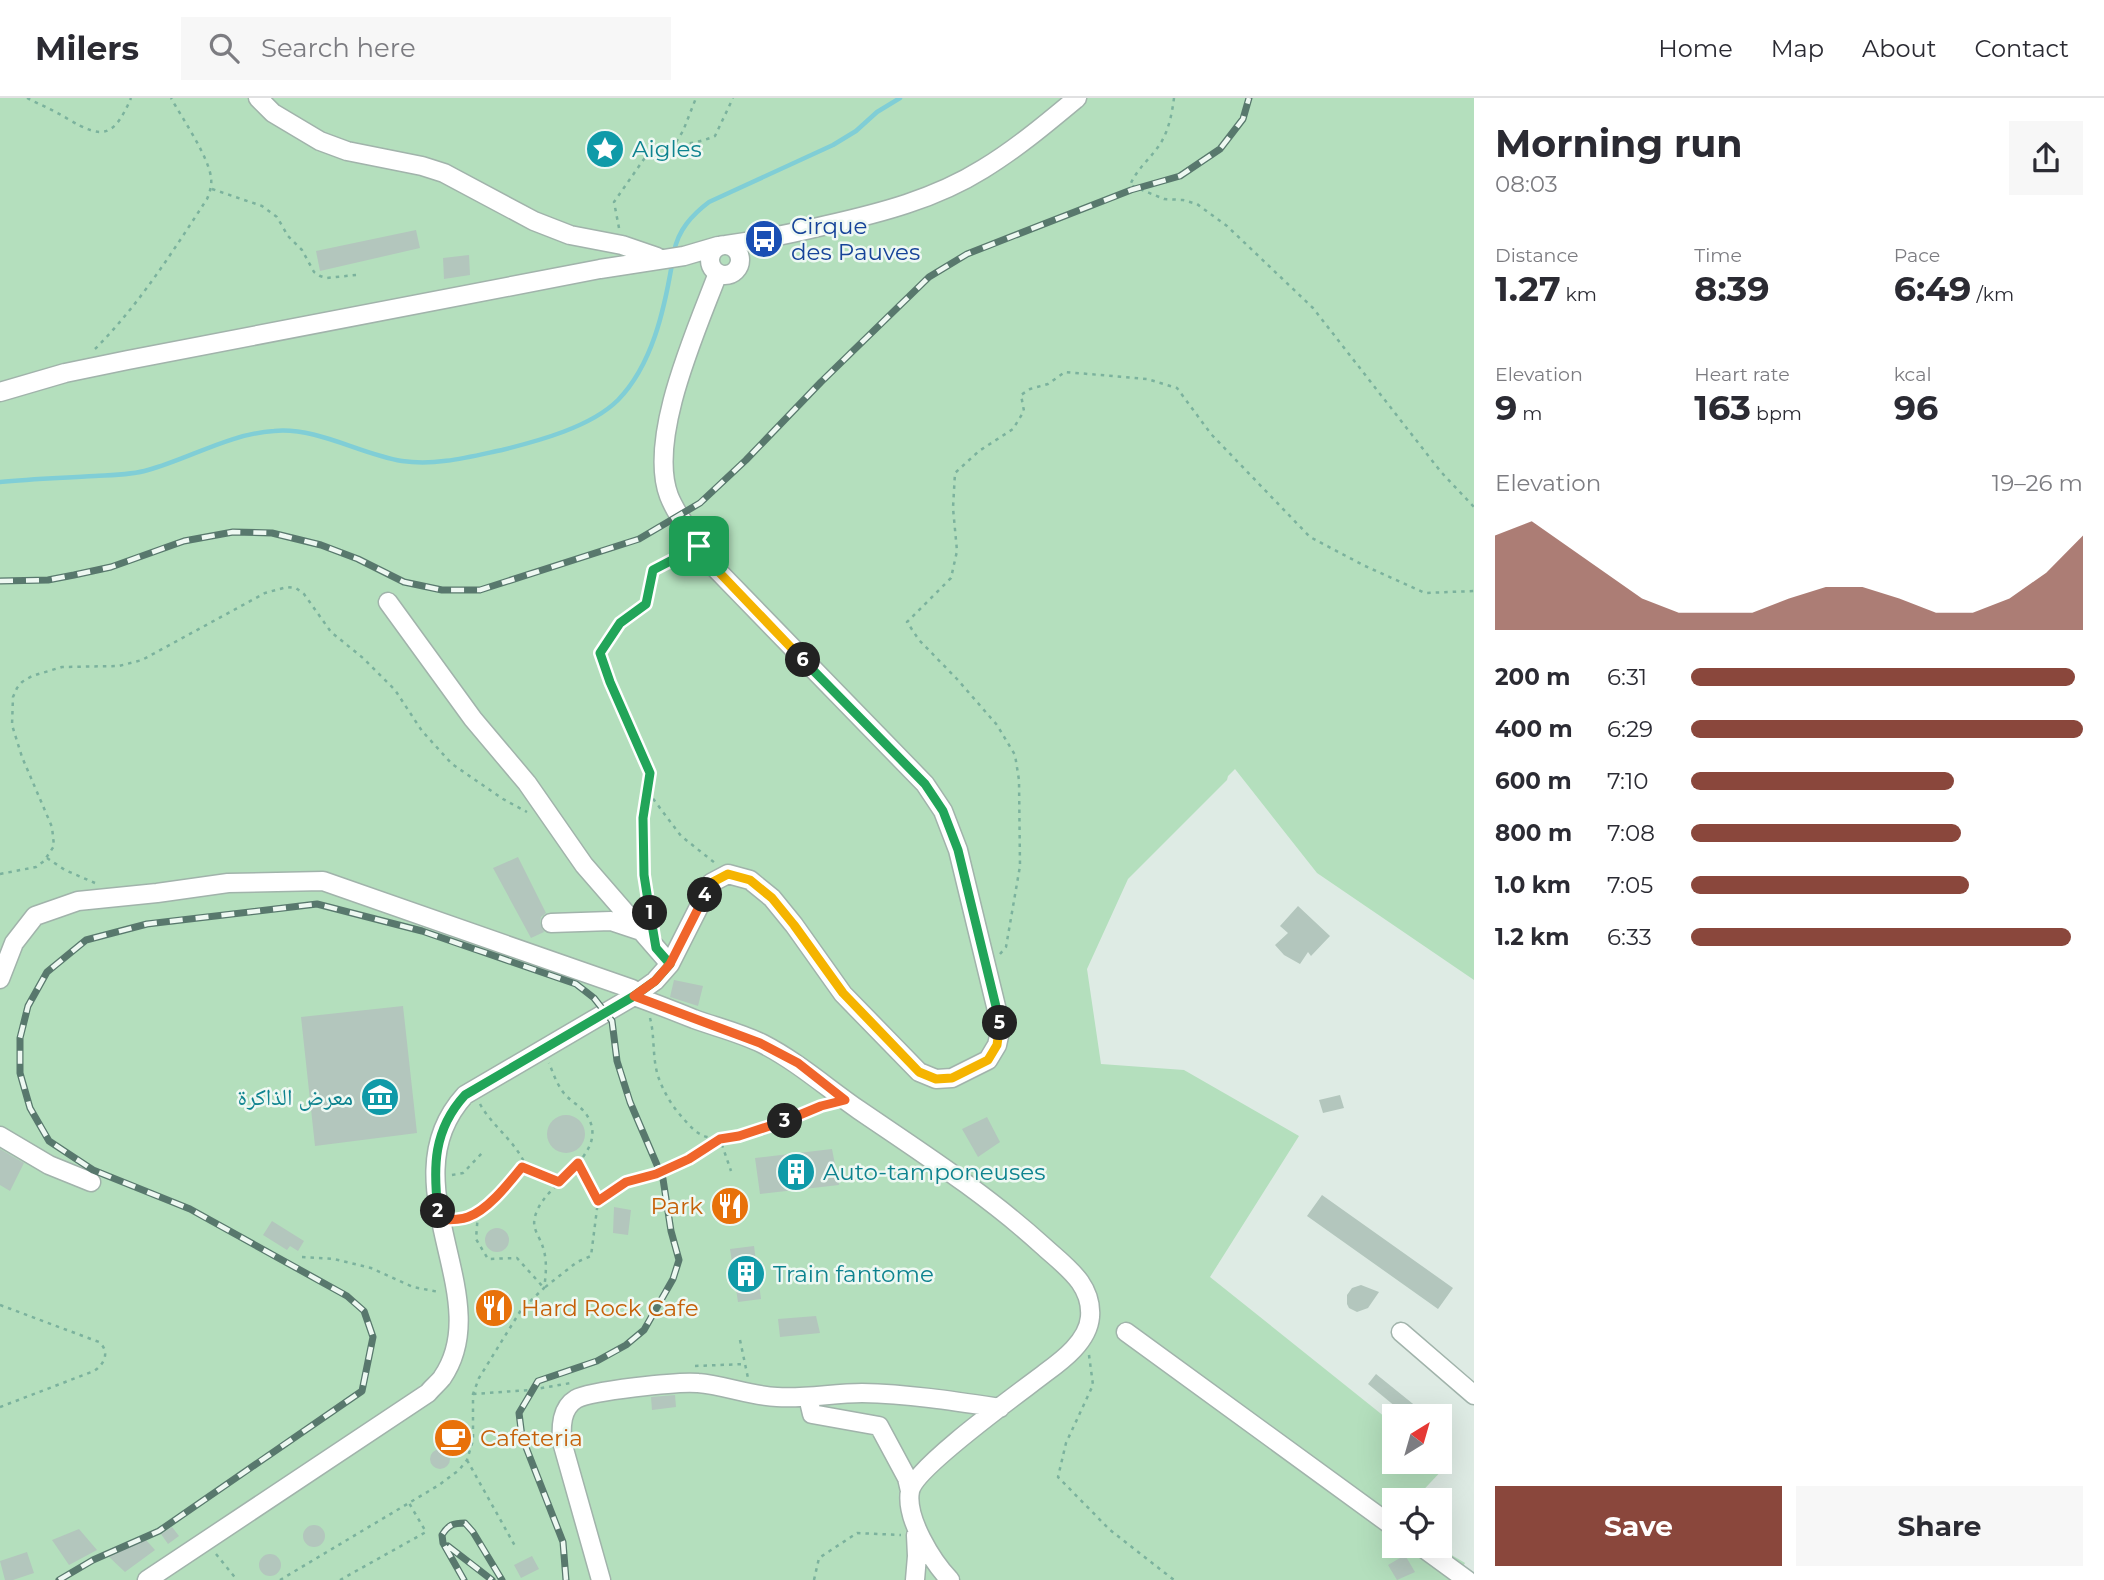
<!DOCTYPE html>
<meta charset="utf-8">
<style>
:root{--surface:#fff;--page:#f7f7f7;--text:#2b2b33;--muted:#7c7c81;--line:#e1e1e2;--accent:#8a473c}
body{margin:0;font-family:Montserrat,"Noto Naskh Arabic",sans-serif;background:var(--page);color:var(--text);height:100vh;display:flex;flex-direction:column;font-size:26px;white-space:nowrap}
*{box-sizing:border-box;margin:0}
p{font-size:23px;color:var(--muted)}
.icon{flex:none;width:38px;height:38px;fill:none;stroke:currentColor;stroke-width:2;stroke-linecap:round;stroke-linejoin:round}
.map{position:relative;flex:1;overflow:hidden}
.drawer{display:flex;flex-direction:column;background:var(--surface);width:630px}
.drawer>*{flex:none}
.needle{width:46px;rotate:37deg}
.controls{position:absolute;left:1382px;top:1306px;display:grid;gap:14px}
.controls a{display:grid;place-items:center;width:70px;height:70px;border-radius:0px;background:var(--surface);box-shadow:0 7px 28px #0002;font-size:35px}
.pin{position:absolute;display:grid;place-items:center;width:60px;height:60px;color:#fff;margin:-30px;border-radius:14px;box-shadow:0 4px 10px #0006}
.km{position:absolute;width:35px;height:35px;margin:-18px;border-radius:50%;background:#222;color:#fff;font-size:19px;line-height:35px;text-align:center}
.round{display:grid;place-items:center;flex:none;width:74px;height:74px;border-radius:0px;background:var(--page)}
.summary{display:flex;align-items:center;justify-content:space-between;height:119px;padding:0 21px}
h1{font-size:38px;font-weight:700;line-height:52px}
.figures{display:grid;grid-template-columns:repeat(3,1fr);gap:10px;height:119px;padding:7px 21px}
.figures div{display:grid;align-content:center}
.figures b{font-size:35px;font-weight:700}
.figures small{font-size:19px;font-weight:400}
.figures p{font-size:19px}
.chart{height:196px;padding:14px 21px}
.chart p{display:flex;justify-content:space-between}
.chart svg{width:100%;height:126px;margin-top:7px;fill:var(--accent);opacity:.7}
.cta{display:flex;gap:14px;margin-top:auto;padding:14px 21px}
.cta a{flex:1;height:80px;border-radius:0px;background:var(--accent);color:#fff;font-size:28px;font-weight:700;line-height:80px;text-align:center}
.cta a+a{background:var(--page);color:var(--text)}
ul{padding:0 21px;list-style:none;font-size:23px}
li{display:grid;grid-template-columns:112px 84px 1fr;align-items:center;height:52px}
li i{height:18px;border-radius:9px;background:var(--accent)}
header{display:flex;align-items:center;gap:42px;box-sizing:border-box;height:98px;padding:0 35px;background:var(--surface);border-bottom:2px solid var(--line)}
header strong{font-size:33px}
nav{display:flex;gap:38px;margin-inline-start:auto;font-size:24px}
.search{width:490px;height:63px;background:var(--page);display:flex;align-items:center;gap:18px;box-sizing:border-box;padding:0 24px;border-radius:0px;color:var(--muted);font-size:26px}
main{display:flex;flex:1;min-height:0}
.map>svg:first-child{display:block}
.green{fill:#b4dfbd}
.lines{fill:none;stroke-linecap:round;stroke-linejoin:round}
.stream{stroke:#80ced6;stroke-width:4.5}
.building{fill:#b3c6bd}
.minor-casing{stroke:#a1b3ab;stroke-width:21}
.path{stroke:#7bb29d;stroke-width:2.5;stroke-dasharray:3.5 5;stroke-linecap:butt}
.minor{stroke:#fff;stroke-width:18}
.rail-casing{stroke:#58786d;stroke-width:7}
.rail{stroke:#eef8f2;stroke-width:4.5;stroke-dasharray:13;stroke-linecap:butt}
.path-bridge{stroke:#7bb29d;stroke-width:2.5;stroke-dasharray:3.5 5;stroke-linecap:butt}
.split-1-casing{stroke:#fff;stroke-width:14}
.split-2-casing{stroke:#fff;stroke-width:14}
.split-3-casing{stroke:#fff;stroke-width:14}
.split-4-casing{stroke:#fff;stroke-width:14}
.split-5-casing{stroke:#fff;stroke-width:14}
.split-6-casing{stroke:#fff;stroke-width:14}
.split-7-casing{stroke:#fff;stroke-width:14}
.split-1{stroke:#22a559;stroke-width:9}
.split-2{stroke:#22a559;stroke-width:9}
.split-3{stroke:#f0652b;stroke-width:9}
.split-4{stroke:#f0652b;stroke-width:9}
.split-5{stroke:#f5b400;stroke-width:9}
.split-6{stroke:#22a559;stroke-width:9}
.split-7{stroke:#f5b400;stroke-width:9}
.labels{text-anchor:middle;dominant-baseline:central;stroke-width:5;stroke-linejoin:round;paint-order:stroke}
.culture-label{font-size:23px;fill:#0d838f;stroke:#eef8f2;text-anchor:start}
.transit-label{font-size:23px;fill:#164399;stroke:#eef8f2;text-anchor:start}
.food-label{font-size:23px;fill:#c56008;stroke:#eef8f2;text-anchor:start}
</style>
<header>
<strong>Milers</strong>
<div class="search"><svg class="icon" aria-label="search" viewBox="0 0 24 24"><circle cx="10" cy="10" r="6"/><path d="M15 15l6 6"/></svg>Search here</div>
<nav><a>Home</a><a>Map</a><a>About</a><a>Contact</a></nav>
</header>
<main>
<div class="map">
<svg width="1474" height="1482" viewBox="0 0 1474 1482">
<rect width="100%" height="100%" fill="#deebe4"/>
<path class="green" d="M0 0H1474V882L1317 775 1235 671 1228 678 1227 682 1128 781 1087 871 1101 966 1184 972 1299 1038 1210 1179 1395 1327V1363H1439L1446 1368 1414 1402H1395V1447H1435L1465 1465 1455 1482H0Z"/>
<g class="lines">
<path class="stream" d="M674 154C678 132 692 117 709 104L833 47 856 33 877 14 900 0
M0 384C32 381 64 380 95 378 112 377 132 377 148 372 191 360 229 336 274 333 318 329 359 356 402 363 436 368 469 359 502 352 538 343 591 329 618 302 652 267 664 213 672 166"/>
</g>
<path class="building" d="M416 132 420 150 320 173 316 153Z
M469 157 470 177 444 181 443 160Z
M518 759 546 815 541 819 540 825 544 834 531 840 493 770Z
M1298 808 1330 838 1311 858 1308 854 1300 866 1284 857 1275 847 1288 835 1280 828Z
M674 882 703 888 698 908 670 899Z
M403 908 417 1035 315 1048 301 919Z
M1340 997 1344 1010 1323 1015 1319 1002Z
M547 1036a19 19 0 1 1 38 0a19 19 0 1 1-38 0Z
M987 1019 1000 1044 978 1059 962 1031Z
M0 1051 24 1065 10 1093 0 1087Z
M832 1051 839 1087 760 1096 755 1060Z
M1322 1097 1453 1190 1438 1211 1307 1118Z
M614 1109 631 1112 628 1137 613 1135Z
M272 1123 304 1143 298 1153 290 1148 287 1152 263 1137Z
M485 1142a12 12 0 1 1 24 0a12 12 0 1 1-24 0Z
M754 1148 761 1201 738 1204 730 1151Z
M1361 1187 1379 1194 1368 1210 1357 1214 1349 1210 1347 1206V1197L1352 1190Z
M816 1218 820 1235 780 1239 778 1221Z
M1376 1276 1428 1318H1407L1368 1286Z
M675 1297 676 1309 652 1312 651 1299Z
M430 1361a10 10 0 1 1 20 0a10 10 0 1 1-20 0Z
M303 1438a11 11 0 1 1 22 0a11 11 0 1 1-22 0Z
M172 1429 179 1438 168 1446 161 1436Z
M79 1431 97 1452 69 1467 52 1442Z
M146 1442 155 1452 125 1474 107 1457Z
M27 1454 34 1475 13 1482H5L0 1463Z
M259 1467a11 11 0 1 1 22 0a11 11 0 1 1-22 0Z
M1405 1457 1415 1474 1397 1482 1388 1467Z
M532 1458 539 1471 521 1480 514 1467Z"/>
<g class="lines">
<defs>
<path id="minor" d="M258 0 273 15 320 43 347 53 422 68 444 75 534 123 570 137 622 147 657 159
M726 147C760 142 794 135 827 127 880 115 935 101 983 71 1016 51 1047 25 1077 0
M710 162a15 15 0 1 1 30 0a15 15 0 1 1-30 0Z
M0 294 65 275 128 262 600 171 684 158 718 148
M388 504 473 621 527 685 584 767 670 866 711 785 728 776 750 782 772 800 794 827 843 896 919 974 936 981 952 980 988 962 997 947 1001 929 958 752 943 713 925 686 716 471C702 451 678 421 669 398 647 340 697 231 718 175
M551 825 611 823 641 833
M0 881 14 845 35 818 78 803 157 795 228 785 323 783 632 891 638 896
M634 898C654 905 674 913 694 921 716 929 741 935 763 946 798 964 827 990 859 1012 922 1055 986 1096 1042 1147 1055 1159 1070 1170 1080 1184 1087 1194 1091 1207 1090 1219 1088 1243 1063 1262 1045 1275 1022 1293 915 1369 910 1393 905 1420 932 1463 950 1482
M0 1038 49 1067 91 1084
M1126 1234 1395 1430
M1401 1234 1474 1297
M808 1299 812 1316 879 1328 907 1380 910 1393
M1419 1447 1467 1482
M147 1482 428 1295C432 1290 438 1285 442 1280 499 1198 385 1085 465 997L634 898 655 883 670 866
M601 1482 562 1344C561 1329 561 1310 576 1301 590 1293 679 1283 698 1285 724 1287 750 1298 777 1299 805 1301 834 1295 862 1295 909 1296 954 1303 1000 1310
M915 1482 917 1458 916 1437"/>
</defs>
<use href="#minor" class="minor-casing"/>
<path class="path" d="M27 0C41 7 55 13 68 21 103 42 114 39 131 0
M1174 0C1172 16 1168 36 1158 49 1148 63 1137 71 1130 87L1164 101 1183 102 1197 106 1227 128 1313 210 1441 374 1474 409
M673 49C688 45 702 44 715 38L733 0
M212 91 262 108 277 119 288 138 302 152 314 174 320 178 327 180 356 177
M619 130 614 104 651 51 673 49 683 33 696 0
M95 251C139 207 173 153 207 101 210 94 212 87 211 80 209 59 182 20 171 0
M648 694 681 738 715 765
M47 760 65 772 95 785
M0 776 36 769 44 763 54 748 52 729 22 659 12 627 13 599 17 590 22 584 32 578 62 569 119 568 142 562 265 495 287 489 296 490 304 496 331 534 363 560 395 592 422 633 452 666 503 701 527 714
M651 819 644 777V720L651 675 610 584 600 555 620 525 646 506 653 472 687 454
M1000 856 1006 849 1020 768 1019 682 1015 657 997 627 957 581 919 542 907 524 951 480 957 453 953 410 955 375 979 353 1013 331 1024 313 1021 297 1030 291 1048 286 1065 274 1147 281 1177 290 1211 336 1310 439 1365 468 1425 495 1474 493
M650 920C655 938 652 959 658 978 663 993 672 1008 682 1019 689 1027 696 1036 707 1039 743 1049 791 1018 825 1007
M480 1006C492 1028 515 1043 525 1066L498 1097 478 1115 476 1141 488 1161 517 1160 544 1190 577 1164 591 1158 598 1103 626 1084 656 1076
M689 1061 720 1041 731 1073
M578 1065 598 1102
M522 1069 558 1084
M452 1077 463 1075 484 1053
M458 1121 478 1115
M302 1159 334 1161 371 1170 413 1189 439 1194
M0 1207 99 1244C110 1253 105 1266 94 1273L0 1309
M740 1242 748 1280
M1089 1257 1093 1287 1066 1345 1058 1379 1110 1432 1174 1482
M695 1268 745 1266
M473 1296 530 1292 571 1285
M467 1362 515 1448
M216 1456 237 1482
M280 1482 439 1387 459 1372 467 1362 473 1342V1296L479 1280 521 1212 544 1190C546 1178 547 1164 544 1153 540 1136 529 1131 537 1113 549 1083 607 1057 589 1021 583 1008 571 1005 563 994 557 986 553 975 549 965
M340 1482 426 1434 409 1405
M814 1482 819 1460 857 1435 901 1437"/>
<use href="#minor" class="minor"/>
<defs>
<path id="rail" d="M0 483 48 482 74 477 111 469 184 443 233 434 272 435 321 447 358 461 404 484 442 492H480L639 441 700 405 746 362 821 284 929 179 967 156 1131 92 1180 78 1220 51 1243 21 1249 0
M448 1448 492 1482
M59 1482 93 1462 159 1433 362 1293 373 1239 364 1213 347 1198 190 1111 93 1072 49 1043 30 1010 20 975V940L28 908 47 874 86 842 147 826 317 806 422 833 576 886 594 900 612 923 617 963 630 1004 663 1081 671 1133 679 1162 673 1181 644 1232 626 1247 597 1263 538 1283 519 1315 522 1339 563 1444 566 1482
M464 1482 443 1445 442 1437C448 1427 453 1425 465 1425L473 1434 502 1482"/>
</defs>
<use href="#rail" class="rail-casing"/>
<use href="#rail" class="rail"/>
<path class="path-bridge" d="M656 1076 689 1061"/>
</g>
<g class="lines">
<defs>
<path id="split-1" d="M650 815 644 777 643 720 650 675 610 584 600 555 620 525 646 506 653 472 699 448"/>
<path id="split-2" d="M438 1113C433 1069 433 1032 465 997L634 898 655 883 670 866 656 850 650 815"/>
<path id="split-3" d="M438 1113 440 1122C449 1122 460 1122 468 1119 488 1112 509 1085 522 1069L559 1084 578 1065 598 1103 626 1084 656 1076 689 1061 720 1041 739 1038 785 1023"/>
<path id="split-4" d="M705 797 670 866 655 883 634 898 760 945 798 965 845 1002 821 1008 785 1023"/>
<path id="split-5" d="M705 797 711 785 728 776 750 782 772 800 794 827 843 895 919 974 936 981 952 980 988 962 997 947 1000 925"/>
<path id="split-6" d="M803 562 925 686 943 713 958 752 1000 925"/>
<path id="split-7" d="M699 448 716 471 803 562"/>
</defs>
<use href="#split-1" class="split-1-casing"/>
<use href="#split-2" class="split-2-casing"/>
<use href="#split-3" class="split-3-casing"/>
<use href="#split-4" class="split-4-casing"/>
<use href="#split-5" class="split-5-casing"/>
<use href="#split-6" class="split-6-casing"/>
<use href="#split-7" class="split-7-casing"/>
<use href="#split-1" class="split-1"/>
<use href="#split-2" class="split-2"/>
<use href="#split-3" class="split-3"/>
<use href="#split-4" class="split-4"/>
<use href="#split-5" class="split-5"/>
<use href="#split-6" class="split-6"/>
<use href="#split-7" class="split-7"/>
</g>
<defs>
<symbol id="sight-disc" viewBox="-11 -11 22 22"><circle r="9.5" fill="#0f9aa8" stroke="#eef8f2"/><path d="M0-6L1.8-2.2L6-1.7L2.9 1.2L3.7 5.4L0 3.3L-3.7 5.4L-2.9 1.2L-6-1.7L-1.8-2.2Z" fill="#fff"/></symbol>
<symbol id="bus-disc" viewBox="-11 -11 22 22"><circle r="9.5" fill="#1a4fb4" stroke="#eef8f2"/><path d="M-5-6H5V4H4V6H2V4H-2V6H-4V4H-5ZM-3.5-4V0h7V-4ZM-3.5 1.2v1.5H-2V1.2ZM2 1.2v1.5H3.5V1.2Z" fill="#fff"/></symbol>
<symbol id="museum-disc" viewBox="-11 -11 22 22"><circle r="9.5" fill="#0f9aa8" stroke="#eef8f2"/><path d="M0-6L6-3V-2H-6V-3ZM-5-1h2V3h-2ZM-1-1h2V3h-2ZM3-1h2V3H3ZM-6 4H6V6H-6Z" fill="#fff"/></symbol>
<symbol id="building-disc" viewBox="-11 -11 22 22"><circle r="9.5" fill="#0f9aa8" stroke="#eef8f2"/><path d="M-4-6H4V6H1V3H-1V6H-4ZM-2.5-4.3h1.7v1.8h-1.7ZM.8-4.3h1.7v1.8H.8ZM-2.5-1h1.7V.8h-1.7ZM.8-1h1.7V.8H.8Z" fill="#fff"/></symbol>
<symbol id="restaurant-disc" viewBox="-11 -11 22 22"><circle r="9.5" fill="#e8710a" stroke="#eef8f2"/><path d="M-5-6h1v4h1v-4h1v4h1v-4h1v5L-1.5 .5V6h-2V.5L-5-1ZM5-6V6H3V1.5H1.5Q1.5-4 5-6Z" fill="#fff"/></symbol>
<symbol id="cafe-disc" viewBox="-11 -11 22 22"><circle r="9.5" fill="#e8710a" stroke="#eef8f2"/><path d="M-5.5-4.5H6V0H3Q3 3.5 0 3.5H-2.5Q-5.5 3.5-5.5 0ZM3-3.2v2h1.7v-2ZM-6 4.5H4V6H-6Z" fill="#fff"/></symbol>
</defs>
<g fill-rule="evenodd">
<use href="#sight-disc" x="583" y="29" width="44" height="44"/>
<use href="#bus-disc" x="742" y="119" width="44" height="44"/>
<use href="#museum-disc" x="358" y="977" width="44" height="44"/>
<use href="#building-disc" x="774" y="1052" width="44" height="44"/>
<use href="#restaurant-disc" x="708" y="1086" width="44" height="44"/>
<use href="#building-disc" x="724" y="1154" width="44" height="44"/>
<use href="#restaurant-disc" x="472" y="1188" width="44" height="44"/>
<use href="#cafe-disc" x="431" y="1318" width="44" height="44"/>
</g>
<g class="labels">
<g class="culture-label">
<text x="632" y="51">Aigles</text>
<text x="353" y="999" text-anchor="end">معرض الذاكرة</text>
<text x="823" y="1074">Auto-tamponeuses</text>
<text x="773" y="1176">Train fantome</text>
</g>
<g class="transit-label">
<text x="791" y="128">Cirque<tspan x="791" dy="26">des Pauves</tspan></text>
</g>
<g class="food-label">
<text x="703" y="1108" text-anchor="end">Park</text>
<text x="521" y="1210">Hard Rock Cafe</text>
<text x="480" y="1340">Cafeteria</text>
</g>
</g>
</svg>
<div class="controls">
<a><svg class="needle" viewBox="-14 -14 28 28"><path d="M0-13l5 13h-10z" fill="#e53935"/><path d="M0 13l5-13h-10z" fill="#7c7c81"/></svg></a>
<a><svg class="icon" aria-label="locate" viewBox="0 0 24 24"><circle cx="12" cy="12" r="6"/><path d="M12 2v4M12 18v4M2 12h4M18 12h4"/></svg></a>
</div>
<div class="pin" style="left:699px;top:448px;background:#1e9e55"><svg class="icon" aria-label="arrive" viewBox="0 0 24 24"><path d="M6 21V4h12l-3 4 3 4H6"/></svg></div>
<b class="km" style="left:650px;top:815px">1</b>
<b class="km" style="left:438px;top:1113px">2</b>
<b class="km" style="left:785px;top:1023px">3</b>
<b class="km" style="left:705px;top:797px">4</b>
<b class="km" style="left:1000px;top:925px">5</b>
<b class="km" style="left:803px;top:562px">6</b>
</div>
<section class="drawer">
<div class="summary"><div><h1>Morning run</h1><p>08:03</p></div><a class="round"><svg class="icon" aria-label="share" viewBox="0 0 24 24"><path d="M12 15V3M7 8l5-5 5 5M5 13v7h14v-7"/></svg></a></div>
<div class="figures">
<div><p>Distance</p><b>1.27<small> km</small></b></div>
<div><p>Time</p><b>8:39</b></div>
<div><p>Pace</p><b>6:49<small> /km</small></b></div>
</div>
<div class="figures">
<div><p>Elevation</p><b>9<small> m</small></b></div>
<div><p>Heart rate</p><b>163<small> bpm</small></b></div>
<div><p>kcal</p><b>96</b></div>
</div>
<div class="chart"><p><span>Elevation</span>19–26 m</p>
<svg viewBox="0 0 160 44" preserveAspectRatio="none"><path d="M0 44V11L10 6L20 15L30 24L40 33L50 38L60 38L70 38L80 33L90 29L100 29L110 33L120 38L130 38L140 33L150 24L160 11V44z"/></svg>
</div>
<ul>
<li><b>200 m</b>6:31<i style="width:98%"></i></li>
<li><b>400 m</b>6:29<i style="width:100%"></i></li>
<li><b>600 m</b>7:10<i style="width:67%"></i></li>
<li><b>800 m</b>7:08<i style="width:69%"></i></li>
<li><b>1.0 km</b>7:05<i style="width:71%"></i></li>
<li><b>1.2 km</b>6:33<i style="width:97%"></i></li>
</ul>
<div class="cta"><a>Save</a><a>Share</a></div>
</section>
</main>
